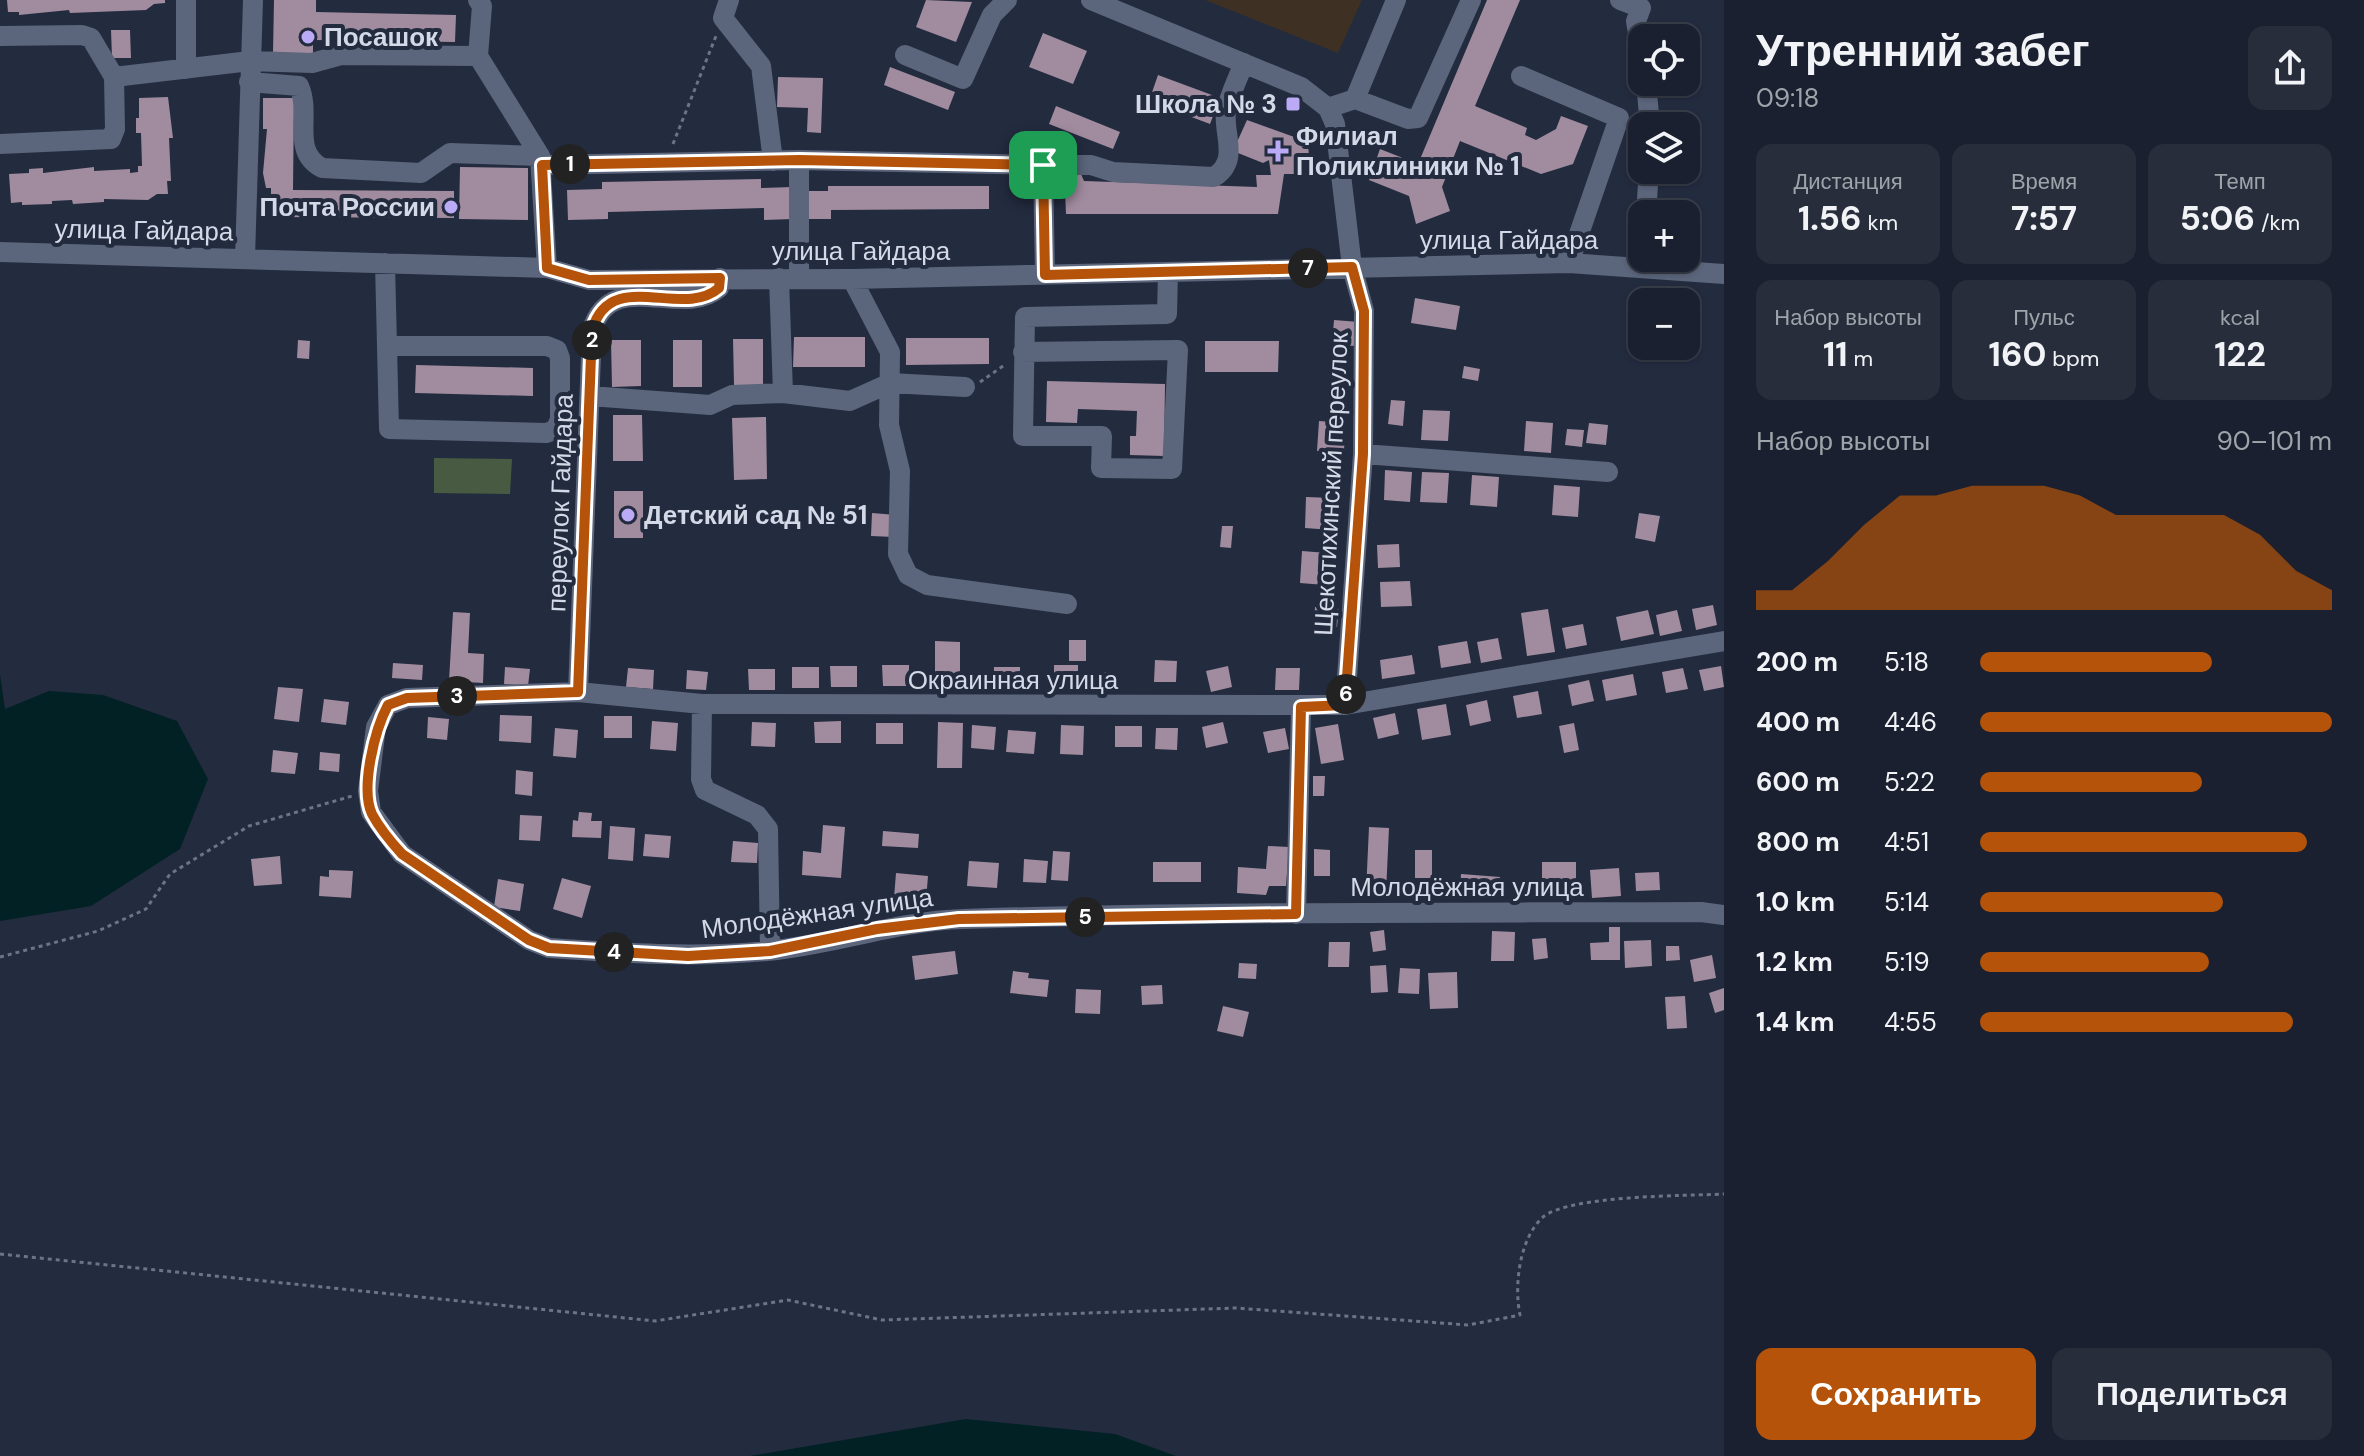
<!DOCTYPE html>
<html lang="ru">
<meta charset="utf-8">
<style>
:root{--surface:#1a202f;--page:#272d3b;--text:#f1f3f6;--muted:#9fa3aa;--line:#383e4b;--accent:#b45309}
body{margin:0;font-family:"DM Sans",sans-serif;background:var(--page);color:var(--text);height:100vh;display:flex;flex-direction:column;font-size:30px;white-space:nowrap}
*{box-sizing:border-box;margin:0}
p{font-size:26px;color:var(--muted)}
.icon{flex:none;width:44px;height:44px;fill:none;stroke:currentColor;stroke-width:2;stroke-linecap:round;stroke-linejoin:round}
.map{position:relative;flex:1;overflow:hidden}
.drawer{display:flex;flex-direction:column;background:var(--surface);width:640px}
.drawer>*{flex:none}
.buttons{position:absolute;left:1628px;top:24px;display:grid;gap:16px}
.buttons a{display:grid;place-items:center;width:72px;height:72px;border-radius:16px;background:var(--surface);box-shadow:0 2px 6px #0004,0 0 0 2px var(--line);font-size:40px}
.pin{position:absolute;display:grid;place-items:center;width:68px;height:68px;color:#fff;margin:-34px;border-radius:16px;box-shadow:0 4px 12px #0006}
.km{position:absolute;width:40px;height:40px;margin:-20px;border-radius:50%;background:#222;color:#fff;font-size:22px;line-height:40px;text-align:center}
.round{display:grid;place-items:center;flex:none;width:84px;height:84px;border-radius:16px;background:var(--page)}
.headline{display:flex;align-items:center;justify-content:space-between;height:136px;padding:0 32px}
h1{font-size:44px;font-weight:700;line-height:60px}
.figures{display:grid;grid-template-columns:repeat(3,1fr);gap:12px;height:136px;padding:8px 32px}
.figures div{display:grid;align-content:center;border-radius:16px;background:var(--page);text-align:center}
.figures b{font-size:34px;font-weight:700}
.figures small{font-size:22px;font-weight:400}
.figures p{font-size:22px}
.chart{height:224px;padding:16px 32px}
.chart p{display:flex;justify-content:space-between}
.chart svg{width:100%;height:144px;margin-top:8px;fill:var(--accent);opacity:.7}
.primary-button{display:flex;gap:16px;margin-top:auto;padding:16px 32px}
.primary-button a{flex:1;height:92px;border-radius:16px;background:var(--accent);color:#fff;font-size:32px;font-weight:700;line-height:92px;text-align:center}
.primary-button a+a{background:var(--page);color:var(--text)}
ul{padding:0 32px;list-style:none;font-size:26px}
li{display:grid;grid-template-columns:128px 96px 1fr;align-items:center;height:60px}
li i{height:20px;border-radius:10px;background:var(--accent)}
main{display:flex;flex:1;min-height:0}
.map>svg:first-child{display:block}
.education{fill:#3e3023}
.green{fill:#485b42}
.water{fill:#012125}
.building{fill:#a18c9f}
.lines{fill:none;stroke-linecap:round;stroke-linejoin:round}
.path{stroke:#6c7485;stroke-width:3;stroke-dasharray:4 4;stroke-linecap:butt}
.minor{stroke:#5b657b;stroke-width:20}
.route-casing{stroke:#fff;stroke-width:16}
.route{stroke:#b45309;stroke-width:10}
.poi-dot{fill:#bbaaf6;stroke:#232b3f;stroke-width:3}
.labels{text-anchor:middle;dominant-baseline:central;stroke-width:8;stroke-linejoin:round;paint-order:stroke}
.poi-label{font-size:26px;font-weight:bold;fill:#d3d9e6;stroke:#232b3f;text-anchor:start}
.street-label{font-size:26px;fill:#d3d9e6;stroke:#232b3f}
</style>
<main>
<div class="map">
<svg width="1724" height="1456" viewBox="0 0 1724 1456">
<rect width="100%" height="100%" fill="#232b3f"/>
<path class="education" d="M1205 0H1362L1338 53Z"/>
<path class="green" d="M434 458 512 459 510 494 434 493Z"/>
<path class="water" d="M0 675 5 709 49 691 103 695 177 721 208 779 180 849 91 906 0 921Z
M966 1419 1115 1434 1176 1456H750Z"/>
<path class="building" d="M7 0H165V3L154 4 146 10 70 13 69 10 19 15V12H8Z
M274 0H316V12L456 15 455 42 313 40V54L273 53Z
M926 0 972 2 956 42 916 27Z
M1487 0H1520L1475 106 1527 128 1525 135 1536 140 1556 129 1561 116 1588 126 1573 164 1541 174 1460 141 1442 187 1450 211 1416 224 1409 196 1369 180 1380 149 1418 164Z
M111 30H130L131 58H112Z
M1043 33 1087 51 1073 84 1029 67Z
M890 67 955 92 948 110 884 85Z
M1158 75 1220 98 1210 124 1149 101Z
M778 77 823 78 821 133 807 132 808 108 777 107Z
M168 97 173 138H169L171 181H167L168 194H157L148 200 104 199V202L73 204 72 200 52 201V204L22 205V202L11 203 9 174 29 173V169L43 168V173L94 167V171L130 169V173L138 172V166H142L141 133H136V118H139V98Z
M263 98H294L293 190 454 191V218L271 217V188H266L263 173 267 129H263Z
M1056 106 1120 132 1113 149 1049 124Z
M1247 120 1297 138 1298 143 1308 142 1310 174H1284L1278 214H1066L1065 191H1059V175L1081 174 1084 181 1257 187 1256 175H1271L1269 160 1263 163 1233 151Z
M1686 155 1696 157 1694 173 1686 172Z
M460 167 528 168V220L459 219Z
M761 179V188L792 187 793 219 764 220V208L608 212V219L568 220 567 190 602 189V182Z
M828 186H989V209L831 210V219H807V191H828Z
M1415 298 1460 306 1456 330 1411 323Z
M1334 320 1359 322 1358 346 1332 345Z
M794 337H865V367H793Z
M906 338H989V364L906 365Z
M733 339H763V385H734Z
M298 340 310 341 309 359 297 358Z
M611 340H641V386L612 387Z
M673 340H702V387H673Z
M1205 341H1279L1278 372H1205Z
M416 365 533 368V396L415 393Z
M1464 366 1480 369 1478 381 1462 378Z
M1047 381 1165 384 1164 456 1130 455V436H1136L1137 411 1078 409 1077 423 1046 422Z
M1391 400 1405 401 1403 426 1388 424Z
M1423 410 1450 411 1448 441 1421 440Z
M613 415H642L643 461H613Z
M766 417 767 479 734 480 732 418Z
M1319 421 1345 423 1344 453 1317 451Z
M1526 421 1553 423 1551 453 1524 451Z
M1589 423 1608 425 1606 445 1586 443Z
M1567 429 1584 430 1582 447 1565 445Z
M1385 470 1412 472 1410 502 1384 500Z
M1422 472 1449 473 1447 503 1420 502Z
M1472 475 1499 477 1497 507 1470 505Z
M1554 485 1580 487 1578 517 1552 515Z
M614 491H643V538H614Z
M1306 497 1333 498 1332 530 1305 528Z
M872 513 896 515 894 537 871 536Z
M1639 513 1660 516 1655 542 1635 538Z
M1222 526H1233L1231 548 1220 547Z
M1399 544 1400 567 1378 568 1377 545Z
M1302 551 1327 553 1325 585 1300 583Z
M1410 581 1412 606 1381 607 1380 582Z
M1713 605 1717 625 1696 630 1692 609Z
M1315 607 1339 609 1337 627 1314 625Z
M1548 609 1555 652 1527 656 1521 613Z
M1648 610 1654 634 1621 641 1616 617Z
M1677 610 1682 631 1660 636 1656 615Z
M453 612 470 613 468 653 484 654 483 683 449 681Z
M1583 624 1587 645 1566 649 1562 628Z
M1498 638 1502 659 1481 663 1477 642Z
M1069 640H1086V661H1069Z
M935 641 960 642V687H935Z
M1467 641 1471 663 1441 668 1438 646Z
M1412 655 1415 674 1382 679 1380 660Z
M1155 660 1177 661 1176 682H1154Z
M393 663 423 665 422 680 392 678Z
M882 665H909V686H883Z
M1054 665H1078V689H1054Z
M830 666H857V687H831Z
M1228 666 1232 687 1211 692 1206 671Z
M1721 666 1724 687 1704 691 1699 670Z
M505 667 530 669 528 686 504 684Z
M792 667H819V688H792Z
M994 667H1020V688H994Z
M628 668 654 670 653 689 626 687Z
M1276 668H1300L1299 690H1275Z
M1683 668 1688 689 1666 693 1662 672Z
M748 669H775V690H749Z
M687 670 708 672 706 690 686 689Z
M1100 672H1115V687H1100Z
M1633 674 1637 695 1606 701 1602 680Z
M1589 680 1594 701 1572 706 1568 685Z
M278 687 303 689 299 722 274 719Z
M1538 691 1542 714 1517 718 1513 696Z
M324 699 349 702 346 725 321 722Z
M1487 700 1491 721 1470 726 1466 705Z
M1446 704 1451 735 1422 740 1417 709Z
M1395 713 1399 734 1378 739 1373 718Z
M500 715 532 716 531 743 499 741Z
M604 716H632V738H604Z
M428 717 449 719 447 740 427 738Z
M652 721 678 723 676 751 650 749Z
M841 721V743H815L814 722Z
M752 722 776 723 775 747 751 746Z
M938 722 963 723 962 768H937Z
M1223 722 1228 743 1206 748 1202 727Z
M876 723H903V744H876Z
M1574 723 1579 750 1564 753 1559 726Z
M1338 724 1344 760 1321 764 1315 728Z
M972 725 996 727 994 750 971 748Z
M1061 725 1084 726 1083 755 1060 754Z
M1115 726H1142V747H1115Z
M555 728 578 730 576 758 553 756Z
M1156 728H1178L1177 750 1155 749Z
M1285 728 1289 749 1268 753 1263 732Z
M1008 730 1036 732 1034 754 1006 752Z
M273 750 298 753 295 774 271 772Z
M320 752 340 754 339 772 319 770Z
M516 770 533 772 532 796 515 794Z
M1313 776H1325L1324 796H1313Z
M579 812 592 813 591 821H602L601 838 572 837 573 820 578 821Z
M520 815 542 816 540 841 519 840Z
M823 825 845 827 841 878 802 875 803 851 821 853Z
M610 826 635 828 633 861 608 859Z
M1369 827 1389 828 1386 893 1366 892Z
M883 831 919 834 918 848 882 846Z
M645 834 671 836 669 858 643 856Z
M733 841 758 843 757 863 731 862Z
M1268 846 1289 847 1286 886H1269L1266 895 1237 893 1238 867 1266 869Z
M1314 849 1330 850V876H1314Z
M1415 850H1432V878H1415Z
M1053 851 1070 852 1068 881 1051 880Z
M280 856 282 884 254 886 251 859Z
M1024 859 1048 861 1046 883 1023 882Z
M969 861 999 863 997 888 967 886Z
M1153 862H1201V882H1153Z
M1542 862H1576V893H1542Z
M1619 868 1621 896 1592 898 1590 870Z
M329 870 353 871 351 898 319 896 320 876 329 877Z
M1659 872 1660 890 1636 891 1635 873Z
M896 873 928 876 926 901 894 898Z
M1461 874 1500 877 1499 897 1460 894Z
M562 878 591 886 582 918 553 909Z
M498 879 524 884 520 911 494 907Z
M1609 927H1620V960H1591L1590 943 1609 942Z
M1384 930 1386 950 1373 952 1370 932Z
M1492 931 1515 932 1514 961H1491Z
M1546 938 1548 958 1534 960 1532 939Z
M1651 940 1652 966 1625 968 1624 941Z
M1329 942H1350L1349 967H1328Z
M1666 946H1679L1680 960 1666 961Z
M955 951 958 974 915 980 912 956Z
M1712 955 1716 978 1694 982 1690 960Z
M1239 963 1257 964 1256 979 1238 978Z
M1386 965 1388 992 1371 993 1370 966Z
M1400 968 1420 969 1419 994 1398 993Z
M1013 971 1029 973 1028 978 1049 980 1047 997 1010 993Z
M1457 972 1458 1008 1430 1009 1428 973Z
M1162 985 1163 1004 1142 1005 1141 986Z
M1724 988V1010L1715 1013 1709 993Z
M1076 989 1101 990 1100 1014 1075 1013Z
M1685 996 1687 1028 1667 1029 1665 997Z
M1223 1006 1249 1012 1243 1037 1217 1031Z"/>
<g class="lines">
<path class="path" d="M673 144 716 36
M980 382 1006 364
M0 957 98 931 146 909 170 874 249 826 352 796
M0 1254 655 1321 788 1300 882 1320 1236 1308 1468 1325 1520 1315C1514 1286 1519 1239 1543 1217 1570 1195 1685 1196 1724 1194"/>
<path class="minor" d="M186 0V69
M729 0 723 18 761 66 773 161
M1091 0 1301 87 1328 108 1335 124 1352 267 1364 311 1363 454 1345 705
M1620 0 1641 8 1636 21 1642 58
M0 36 82 35 91 38 114 77
M905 55 963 79 992 15 1007 0
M478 56 482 6 478 0
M1521 76 1619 118 1569 263
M249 82 299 86C312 115 290 151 322 168L421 173 450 153 540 156
M1646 82 1650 126
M1355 99 1396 0
M1328 108 1355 99 1408 119 1418 118 1471 0
M0 144 111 139 115 129 114 77 250 61 312 63 341 55 478 56 540 156 547 268
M799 160 1043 165 1045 275
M542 165 799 160V279
M1043 165H1091L1113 172 1214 177C1240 161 1223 134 1226 112 1229 96 1238 78 1244 63
M1646 214 1649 170
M0 252 547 268 589 280 852 279 1569 263 1724 274
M245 258 253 0
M385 263 389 429 546 433 555 430 560 420V358L557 350 547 346H389
M1640 268 1642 248
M779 278 783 393
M852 279 890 352 889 425 900 471 898 554 908 575 927 585 1067 604
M1023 352 1178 350 1172 469 1101 468 1102 436H1023L1025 317 1167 314 1168 272
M590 396 710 405 732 395 783 393 850 401 890 383 965 387
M1363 454 1608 472
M1724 641 1345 705 702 704 578 692 407 698 388 705 376 727 368 791 371 812 402 854 529 940 549 948C622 953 694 958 767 951 833 945 896 921 963 919 1209 911 1455 913 1701 912L1724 915
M578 692 592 330C611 266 682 320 719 288L720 278
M702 704 701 779 705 790 757 815 768 829 770 951
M1296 914 1301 707"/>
</g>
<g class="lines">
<defs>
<path id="route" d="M799 160 1043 165 1045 275 1352 267 1364 311 1363 454 1345 705 1301 707 1296 914 959 919 877 929 770 951 688 956 549 948 529 940 402 854C391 842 380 829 372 814 360 788 375 729 388 705L407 698 578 692 592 330C611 266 682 320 719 288L720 278 589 280 547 268 542 165Z"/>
</defs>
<use href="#route" class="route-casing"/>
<use href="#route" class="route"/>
</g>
<g class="poi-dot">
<circle cx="308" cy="37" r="8"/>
<rect x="1285" y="96" width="16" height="16" rx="4"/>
<path d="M1274 139h8v8h8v8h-8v8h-8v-8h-8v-8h8z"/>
<circle cx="451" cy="207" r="8"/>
<circle cx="628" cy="515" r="8"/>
</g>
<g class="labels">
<g class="poi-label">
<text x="324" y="37">Посашок</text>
<text x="1277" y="104" text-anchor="end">Школа № 3</text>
<text x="1296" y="136">Филиал<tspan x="1296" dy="30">Поликлиники № 1</tspan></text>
<text x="435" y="207" text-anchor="end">Почта России</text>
<text x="644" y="515">Детский сад № 51</text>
</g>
<g class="street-label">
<text transform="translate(144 230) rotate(1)">улица Гайдара</text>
<text x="1509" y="240">улица Гайдара</text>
<text x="861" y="251">улица Гайдара</text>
<text transform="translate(1331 484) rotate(-87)">Щекотихинский переулок</text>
<text transform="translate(560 503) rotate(-88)">переулок Гайдара</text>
<text x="1013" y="680">Окраинная улица</text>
<text x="1467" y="887">Молодёжная улица</text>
<text transform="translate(817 913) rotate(-8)">Молодёжная улица</text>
</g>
</g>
</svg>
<div class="buttons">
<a><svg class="icon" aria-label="locate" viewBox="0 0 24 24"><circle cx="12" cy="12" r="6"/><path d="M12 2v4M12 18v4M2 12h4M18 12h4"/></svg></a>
<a><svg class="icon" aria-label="layers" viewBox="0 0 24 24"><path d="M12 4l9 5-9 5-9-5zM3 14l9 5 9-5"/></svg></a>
<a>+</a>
<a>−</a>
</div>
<div class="pin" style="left:1043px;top:165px;background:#1e9e55"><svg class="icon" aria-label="arrive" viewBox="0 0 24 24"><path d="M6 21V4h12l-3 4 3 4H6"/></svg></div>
<b class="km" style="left:570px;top:164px">1</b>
<b class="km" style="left:592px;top:340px">2</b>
<b class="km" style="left:457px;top:696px">3</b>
<b class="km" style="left:614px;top:952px">4</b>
<b class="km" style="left:1085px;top:917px">5</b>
<b class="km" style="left:1346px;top:694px">6</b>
<b class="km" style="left:1308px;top:268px">7</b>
</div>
<section class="drawer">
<div class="headline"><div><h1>Утренний забег</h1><p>09:18</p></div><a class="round"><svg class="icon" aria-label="share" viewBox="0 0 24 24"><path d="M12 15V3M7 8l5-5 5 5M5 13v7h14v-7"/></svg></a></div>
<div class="figures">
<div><p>Дистанция</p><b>1.56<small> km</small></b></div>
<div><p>Время</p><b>7:57</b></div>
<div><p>Темп</p><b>5:06<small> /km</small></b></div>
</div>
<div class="figures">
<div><p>Набор высоты</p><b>11<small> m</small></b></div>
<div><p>Пульс</p><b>160<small> bpm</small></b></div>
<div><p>kcal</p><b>122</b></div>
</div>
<div class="chart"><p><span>Набор высоты</span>90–101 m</p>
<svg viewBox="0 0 160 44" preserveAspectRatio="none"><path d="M0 44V38L10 38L20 29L30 18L40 9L50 9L60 6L70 6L80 6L90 9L100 15L110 15L120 15L130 15L140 21L150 32L160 38V44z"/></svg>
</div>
<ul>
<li><b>200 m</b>5:18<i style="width:66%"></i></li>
<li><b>400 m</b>4:46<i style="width:100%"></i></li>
<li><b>600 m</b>5:22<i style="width:63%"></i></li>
<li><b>800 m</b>4:51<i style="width:93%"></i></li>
<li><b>1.0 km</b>5:14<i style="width:69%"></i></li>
<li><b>1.2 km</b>5:19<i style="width:65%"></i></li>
<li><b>1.4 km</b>4:55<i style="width:89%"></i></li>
</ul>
<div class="primary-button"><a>Сохранить</a><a>Поделиться</a></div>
</section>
</main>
